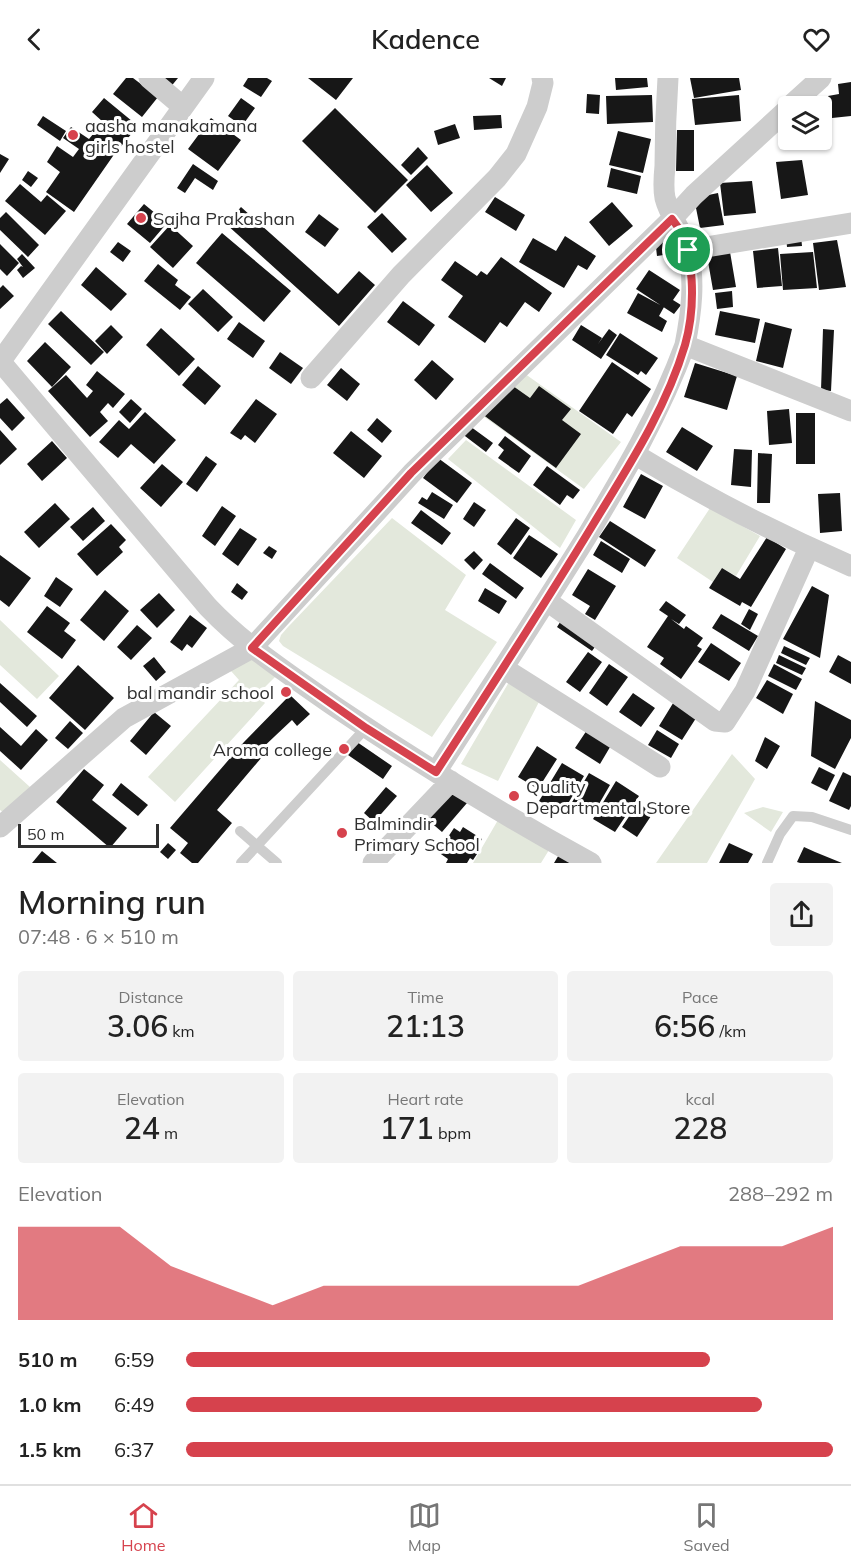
<!DOCTYPE html>
<meta charset="utf-8">
<style>
:root{--surface:#fff;--page:#f2f2f2;--text:#222;--muted:#767676;--line:#e0e0e0;--accent:#d6424d}
body{margin:0;font-family:Mulish,sans-serif;background:var(--page);color:var(--text);height:100vh;display:flex;flex-direction:column;font-size:22px;white-space:nowrap}
*{box-sizing:border-box;margin:0}
p{font-size:20px;color:var(--muted)}
.icon{flex:none;width:33px;height:33px;fill:none;stroke:currentColor;stroke-width:2;stroke-linecap:round;stroke-linejoin:round}
.map{position:relative;height:785px;overflow:hidden}
.details{display:flex;flex-direction:column;background:var(--surface);flex:1}
.details>*{flex:none}
.tools{position:absolute;left:778px;top:18px;display:grid;gap:12px}
.tools a{display:grid;place-items:center;width:54px;height:54px;border-radius:6px;background:var(--surface);box-shadow:0 2px 4px #0004;font-size:30px}
.scale{position:absolute;left:18px;bottom:15px;width:141px;box-sizing:border-box;padding-left:6px;border:3px solid #303030;border-top:0;font-size:16px;line-height:21px;white-space:nowrap;color:#303030;-webkit-text-stroke:4px #fff;paint-order:stroke}
.pin{position:absolute;display:grid;place-items:center;width:51px;height:51px;color:#fff;margin:-26px;border:3px solid #fff;border-radius:50%;box-shadow:0 2px 6px #0007}
.round{display:grid;place-items:center;flex:none;width:63px;height:63px;border-radius:6px;background:var(--page)}
.head{display:flex;align-items:center;justify-content:space-between;height:102px;padding:0 18px}
h1{font-size:33px;font-weight:600;line-height:45px}
.stats{display:grid;grid-template-columns:repeat(3,1fr);gap:9px;height:102px;padding:6px 18px}
.stats div{display:grid;align-content:center;border-radius:6px;background:var(--page);text-align:center}
.stats b{font-size:30px;font-weight:600}
.stats small{font-size:16px;font-weight:400}
.stats p{font-size:16px}
.chart{height:168px;padding:12px 18px}
.chart p{display:flex;justify-content:space-between}
.chart svg{width:100%;height:108px;margin-top:6px;fill:var(--accent);opacity:.7}
ul{padding:0 18px;list-style:none;font-size:20px}
li{display:grid;grid-template-columns:96px 72px 1fr;align-items:center;height:45px}
li i{height:15px;border-radius:8px;background:var(--accent)}
header{display:flex;justify-content:space-between;align-items:center;height:78px;padding:0 18px;background:var(--surface);font-size:27px;font-weight:600}
.menu{display:flex;justify-content:space-around;align-items:center;height:84px;border-top:2px solid var(--line);background:var(--surface);font-size:16px;color:var(--muted)}
.menu a{display:grid;justify-items:center;gap:3px}
.menu .on{color:var(--accent)}
.map>svg:first-child{display:block}
.green{fill:#e3e8dc}
.building{fill:#171717}
.lines{fill:none;stroke-linecap:round;stroke-linejoin:round}
.lane{stroke:#cdcdcd;stroke-width:10}
.street{stroke:#cdcdcd;stroke-width:21}
.route-casing{stroke:#fff;stroke-width:12}
.route{stroke:#d6424d;stroke-width:8}
.poi-dot{fill:#d6424d;stroke:#fff;stroke-width:2}
.labels{text-anchor:middle;dominant-baseline:central;stroke-width:6;stroke-linejoin:round;paint-order:stroke}
.poi-label{font-size:18px;fill:#303030;stroke:#fff;text-anchor:start}
</style>
<header><svg class="icon" aria-label="back" viewBox="0 0 24 24"><path d="M15 5l-7 7 7 7"/></svg>Kadence<svg class="icon" aria-label="heart" viewBox="0 0 24 24"><path d="M12 20l-8-8c-3-5 5-10 8-4 3-6 11-1 8 4z"/></svg></header>
<div class="map">
<svg width="851" height="785" viewBox="0 0 851 785">
<rect width="100%" height="100%" fill="#fff"/>
<path class="green" d="M521 293 621 364 584 411 476 333Z
M466 362 576 442 560 470 448 381Z
M710 430 760 458 736 498 722 490 713 504 677 480Z
M392 440 466 497 445 532 497 564 432 659 283 568 279 563 281 557 288 549Z
M0 542 59 598 37 621 0 587Z
M244 574 276 598 257 617 265 625 175 724 148 699 239 602 231 593Z
M513 597 540 622 498 703 461 686Z
M732 676 755 701 707 785H656Z
M0 682 30 709 4 735 0 732Z
M763 729 783 734 771 754 744 735Z
M498 742 549 772 541 785H473Z"/>
<path class="building" d="M126 0H133L158 19 142 39 113 16Z
M154 0H178L169 11Z
M248 0H267L272 3 261 19 243 8Z
M308 0H353L336 22Z
M489 0H506L502 8Z
M615 0H647L648 9 616 12Z
M690 0H739L741 12 694 20Z
M851 4V38L832 40 828 18 839 16 838 6Z
M587 16 600 17 599 36 586 35Z
M652 17 653 44 607 46 606 18Z
M739 17 741 43 695 47 692 21Z
M104 20 138 48 113 78 74 134 46 114 60 94 47 84 57 68 73 79 79 71 63 60 71 49 89 61 103 44 92 34Z
M241 20 255 30 242 48 228 38Z
M335 30 408 102 375 135 302 63Z
M501 37 502 50 474 52 473 38Z
M43 38 66 53 60 63 37 47Z
M211 40 241 62 218 93 188 71Z
M455 46 460 60 438 67 434 53Z
M677 52H694V93H676Z
M618 53 651 61 643 95 609 87Z
M418 69 428 80 411 97 401 87Z
M0 76 9 81 0 95Z
M802 82 808 117 781 121 776 84Z
M193 86 218 103 213 112 195 100 185 115 177 110Z
M427 87 453 115 431 134 406 107Z
M611 90 641 98 637 116 607 109Z
M28 93 38 100 31 109 22 102Z
M752 103 756 135 724 138 720 105Z
M20 106 41 124 47 117 66 133 45 157 5 123Z
M718 115 724 147 700 150 694 120Z
M495 119 525 137 516 153 485 134Z
M612 124 633 148 609 168 589 144Z
M144 126 167 145 150 165 127 146Z
M241 129 338 216 359 193 375 207 339 248 226 146Z
M6 134 39 167 28 179 0 152V140Z
M382 135 407 161 392 175 367 149Z
M319 136 339 151 325 169 305 154Z
M170 147 193 168 173 190 150 169Z
M222 155 291 213 264 244 196 185Z
M565 158 596 178 587 192 578 187 564 210 519 184 533 160 556 173Z
M801 158 802 168 787 169 786 159Z
M675 159 677 175 657 178 655 161Z
M837 162 846 209 819 212 813 165Z
M118 164 131 173 123 184 110 174Z
M0 166 19 185 7 198 0 191Z
M729 168 736 209 713 212 706 172Z
M778 170 782 208 757 210 753 173Z
M813 174 817 210 783 212 780 176Z
M22 176 35 190 23 200 17 192 21 188 23 189 17 181Z
M501 179 552 215 539 234 525 224 507 249 500 244 485 265 448 239 463 218 441 202 455 183 477 198 481 193 487 197Z
M158 186 178 202 175 207 191 219 180 232 144 203Z
M96 189 127 216 111 233 81 207Z
M649 192 680 212 673 222 681 227 674 236 636 211Z
M3 207 14 218 0 231V210Z
M203 211 233 239 218 254 188 226Z
M732 213 733 229 717 231 715 215Z
M638 215 664 229 659 238 667 243 662 254 627 235Z
M403 223 435 247 419 268 387 244Z
M61 233 104 274 91 287 48 246Z
M720 233 760 241 755 265 715 257Z
M239 244 265 263 253 280 227 261Z
M765 244 792 251 783 290 756 283Z
M111 247 123 259 107 276 95 263Z
M581 247 602 260 598 266 609 251 617 257 601 281 572 262Z
M161 250 195 281 179 298 146 267Z
M823 251 834 252 831 313 821 312Z
M620 255 658 280 646 297 641 293 638 297 606 277Z
M45 264 71 289 52 309 27 283Z
M280 274 303 290 291 306 269 290Z
M432 282 454 301 436 322 414 302Z
M612 284 651 311 632 339 627 335 613 356 579 333Z
M695 285 737 298 727 332 684 319Z
M198 288 221 308 205 327 182 307Z
M341 290 360 306 347 323 327 307Z
M97 293 125 316 113 330 108 325 100 334 108 343 90 359 48 313 66 297 87 320 93 313 86 307Z
M506 303 530 320 539 308 571 331 562 342 581 356 556 390 482 336Z
M7 320 25 340 12 353 0 340V326Z
M131 321 142 331 130 345 119 334Z
M256 321 277 336 255 365 245 357 241 362 230 355Z
M789 331 792 365 769 367 767 333Z
M145 334 176 362 154 386 131 366 118 380 99 364 119 342 129 351Z
M796 335H815V386H796Z
M377 340 392 353 382 365 367 352Z
M467 346 493 365 486 374 461 355Z
M682 349 713 368 697 393 666 374Z
M0 352 17 371 0 387Z
M351 353 382 378 364 400 333 375Z
M505 358 531 378 519 395 498 380 504 372 498 367Z
M52 363 67 380 42 403 27 386Z
M734 371 752 372 751 409 731 407Z
M758 375 772 376 770 425H757Z
M206 378 217 386 197 414 186 406Z
M438 380 472 405 457 425 423 400Z
M162 386 183 404 161 429 140 410Z
M547 388 580 412 573 421 567 417 560 427 533 407Z
M641 396 663 408 645 441 623 429Z
M432 414 453 427 444 441 418 425 422 419 427 422Z
M840 415 842 453 820 455 818 416Z
M474 424 486 432 474 449 463 441Z
M55 425 70 441 39 470 24 454Z
M222 428 236 438 215 468 202 458Z
M93 429 105 443 83 463 70 449Z
M421 432 451 455 442 467 411 445Z
M516 440 530 450 511 477 497 466Z
M610 443 656 472 645 489 599 459Z
M111 446 126 462 119 469 123 474 97 498 77 476Z
M240 450 257 461 238 488 222 476Z
M529 457 558 476 541 500 513 480Z
M767 459 786 471 751 529 742 524 740 528 709 510 722 490 740 501Z
M601 463 630 481 622 495 593 477Z
M269 468 277 473 272 481 263 475Z
M474 473 483 482 474 492 464 482Z
M0 477 31 500 9 529 0 522Z
M490 485 524 510 516 521 482 496Z
M588 491 616 508 595 542 585 536 590 528 572 517Z
M56 499 73 511 60 529 44 518Z
M237 505 248 514 242 522 231 514Z
M812 508 829 517 820 580 783 561Z
M485 510 507 523 499 536 478 523Z
M105 512 129 533 104 563 80 542Z
M159 515 175 532 157 550 140 532Z
M666 523 686 537 679 546 671 541 684 551 686 548 703 560 697 568 702 571 681 601 660 586 664 580 647 569 668 538 659 532Z
M47 528 70 545 64 553 76 562 62 581 27 554Z
M749 531 758 536 750 552 741 546Z
M721 536 758 558 749 573 712 550Z
M190 537 207 550 192 570 187 566 182 573 170 564Z
M564 538 600 562 592 573 557 549Z
M137 547 152 560 131 582 117 569Z
M711 565 741 585 729 603 698 584Z
M784 568 810 580 806 587 781 575Z
M588 574 602 584 580 614 566 604Z
M779 577 806 590 802 597 776 585Z
M838 577 851 584V606L829 594Z
M154 579 166 594 156 603 143 588Z
M609 586 628 599 607 628 589 615Z
M774 586 802 601 796 612 768 598Z
M78 587 114 620 85 652 49 620Z
M767 602 793 616 783 636 756 620Z
M0 605 37 638 27 649 0 624Z
M633 615 655 630 641 649 619 634Z
M290 617 310 636 297 648 292 642 257 675 262 679 217 732 232 745 198 785H192L180 775 188 765 170 750 244 664Z
M675 622 698 637 682 662 659 648Z
M815 623 851 642V660L835 691 811 678Z
M154 634 171 648 146 677 130 663Z
M70 643 83 655 68 671 55 660Z
M0 649 21 668 36 651 48 662 21 692 0 673Z
M589 649 613 664 600 686 575 670Z
M657 652 679 666 671 680 648 667Z
M765 659 780 668 767 691 755 683Z
M357 664 392 688 383 701 348 677Z
M537 668 557 681 538 711 518 699Z
M562 685 584 698 562 736 539 723Z
M819 689 835 697 827 713 811 705Z
M84 691 104 707 92 722 127 750 110 770 56 724Z
M843 694 851 698V728L849 732 829 723Z
M589 695 610 707 592 738 571 726Z
M616 703 639 718 615 754 593 741Z
M121 705 148 727 138 738 112 717Z
M386 709 397 718 374 744 364 735Z
M453 712 467 725 442 754 428 742Z
M638 725 653 735 637 759 622 749Z
M463 749 482 761 478 768 481 770 473 782 470 780 467 785H446L448 781 438 774 454 750 460 754Z
M168 765 176 772 168 781 160 774Z
M729 765 753 776 748 785H719Z
M804 769 815 774 842 785H800L797 784Z
M42 773 57 785H32Z
M560 775 580 785H554Z"/>
<g class="lines">
<path class="lane" d="M240 753 277 785
M241 785 366 650
M767 785 780 756 793 738 812 739 851 752"/>
<path class="street" d="M149 0 182 28
M668 0C666 29 665 58 665 88 664 98 663 110 665 120 670 139 682 152 687 170 696 201 691 236 685 267L851 333
M790 28 821 0
M688 172 851 145
M0 283 208 529C245 568 290 597 334 628 417 684 503 737 591 785
M0 284 204 0
M311 300 401 197 497 100 516 76 537 29 543 5 542 0
M636 377C705 419 777 456 851 488
M547 523 715 643 725 644 745 613 809 470
M503 590 660 689
M436 694C487 615 538 537 587 458 624 396 660 335 685 267
M0 749 124 640 252 570 412 395 672 141 694 117 789 30
M373 785 451 703"/>
</g>
<g class="lines">
<defs>
<path id="route" d="M672 141C697 170 695 232 685 267 666 331 628 389 594 445 543 529 490 611 436 694L366 650 252 570 411 395Z"/>
</defs>
<use href="#route" class="route-casing"/>
<use href="#route" class="route"/>
</g>
<g class="poi-dot">
<circle cx="73" cy="57" r="6"/>
<circle cx="141" cy="140" r="6"/>
<circle cx="286" cy="614" r="6"/>
<circle cx="344" cy="671" r="6"/>
<circle cx="514" cy="718" r="6"/>
<circle cx="342" cy="755" r="6"/>
</g>
<g class="labels">
<g class="poi-label">
<text x="85" y="47">aasha manakamana<tspan x="85" dy="21">girls hostel</tspan></text>
<text x="153" y="140">Sajha Prakashan</text>
<text x="274" y="614" text-anchor="end">bal mandir school</text>
<text x="332" y="671" text-anchor="end">Aroma college</text>
<text x="526" y="708">Quality<tspan x="526" dy="21">Departmental Store</tspan></text>
<text x="354" y="745">Balmindir<tspan x="354" dy="21">Primary School</tspan></text>
</g>
</g>
</svg>
<div class="tools">
<a><svg class="icon" aria-label="layers" viewBox="0 0 24 24"><path d="M12 4l9 5-9 5-9-5zM3 14l9 5 9-5"/></svg></a>
</div>
<div class="scale">50 m</div>
<div class="pin" style="left:688px;top:172px;background:#1e9e55"><svg class="icon" aria-label="arrive" viewBox="0 0 24 24"><path d="M6 21V4h12l-3 4 3 4H6"/></svg></div>
</div>
<section class="details">
<div class="head"><div><h1>Morning run</h1><p>07:48 · 6 × 510 m</p></div><a class="round"><svg class="icon" aria-label="share" viewBox="0 0 24 24"><path d="M12 15V3M7 8l5-5 5 5M5 13v7h14v-7"/></svg></a></div>
<div class="stats">
<div><p>Distance</p><b>3.06<small> km</small></b></div>
<div><p>Time</p><b>21:13</b></div>
<div><p>Pace</p><b>6:56<small> /km</small></b></div>
</div>
<div class="stats">
<div><p>Elevation</p><b>24<small> m</small></b></div>
<div><p>Heart rate</p><b>171<small> bpm</small></b></div>
<div><p>kcal</p><b>228</b></div>
</div>
<div class="chart"><p><span>Elevation</span>288–292 m</p>
<svg viewBox="0 0 160 44" preserveAspectRatio="none"><path d="M0 44V6L10 6L20 6L30 22L40 30L50 38L60 30L70 30L80 30L90 30L100 30L110 30L120 22L130 14L140 14L150 14L160 6V44z"/></svg>
</div>
<ul>
<li><b>510 m</b>6:59<i style="width:81%"></i></li>
<li><b>1.0 km</b>6:49<i style="width:89%"></i></li>
<li><b>1.5 km</b>6:37<i style="width:100%"></i></li>
</ul>
</section>
<nav class="menu">
<a class="on"><svg class="icon" aria-label="home" viewBox="0 0 24 24"><path d="M3 11l9-7 9 7M6 9v11h12V9"/></svg>Home</a>
<a><svg class="icon" aria-label="map" viewBox="0 0 24 24"><path d="M3 6l6-2 6 2 6-2v14l-6 2-6-2-6 2zM9 4v14M15 6v14"/></svg>Map</a>
<a><svg class="icon" aria-label="saved" viewBox="0 0 24 24"><path d="M7 4h10v16l-5-4-5 4z"/></svg>Saved</a>
</nav>
